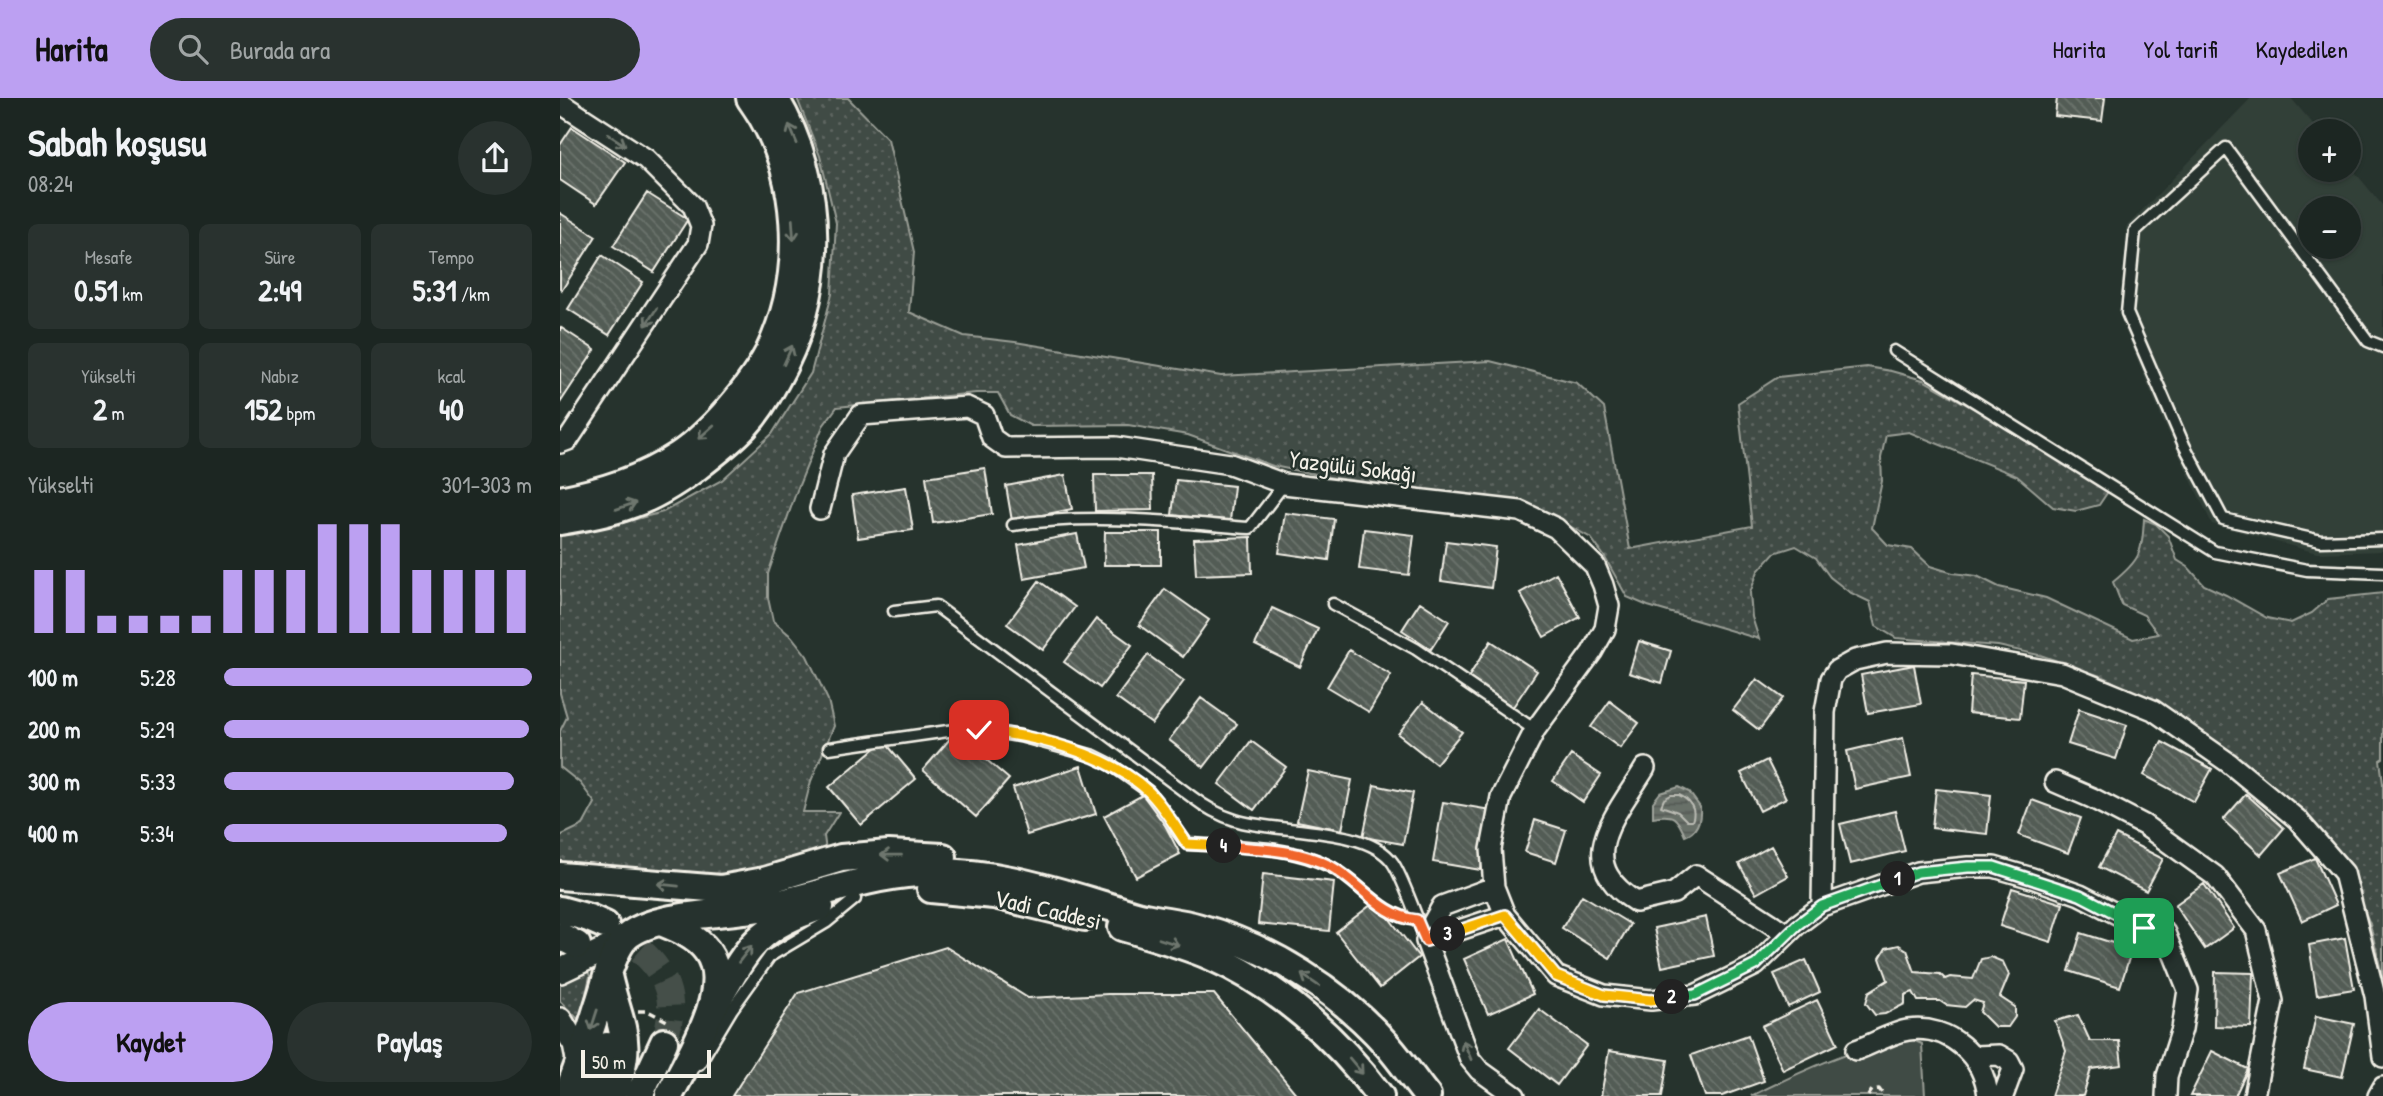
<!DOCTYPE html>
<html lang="tr">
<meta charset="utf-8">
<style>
:root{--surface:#1c2622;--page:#29322f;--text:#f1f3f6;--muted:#a0a5a5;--line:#3a4340;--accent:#bca0f2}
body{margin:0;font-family:"Patrick Hand",sans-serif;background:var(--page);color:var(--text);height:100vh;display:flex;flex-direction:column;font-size:26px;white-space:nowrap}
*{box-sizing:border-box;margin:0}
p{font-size:23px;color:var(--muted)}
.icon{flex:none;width:38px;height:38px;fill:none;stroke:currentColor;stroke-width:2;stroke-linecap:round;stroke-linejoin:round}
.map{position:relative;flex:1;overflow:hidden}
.sheet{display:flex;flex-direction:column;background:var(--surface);width:560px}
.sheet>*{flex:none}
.fabs{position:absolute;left:1738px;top:21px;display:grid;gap:14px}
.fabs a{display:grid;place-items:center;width:63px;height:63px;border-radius:50%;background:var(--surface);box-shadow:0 2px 5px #0004,0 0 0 2px var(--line);font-size:35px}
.scale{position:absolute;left:21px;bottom:18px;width:130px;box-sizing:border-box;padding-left:7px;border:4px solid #f4f1e8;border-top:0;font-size:19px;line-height:24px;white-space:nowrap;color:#f4f1e8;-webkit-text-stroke:5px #26332d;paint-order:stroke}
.pin{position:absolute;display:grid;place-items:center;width:60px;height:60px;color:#fff;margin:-30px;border-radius:14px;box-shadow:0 4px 10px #0006}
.km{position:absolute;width:35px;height:35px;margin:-18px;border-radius:50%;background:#222;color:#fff;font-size:19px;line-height:35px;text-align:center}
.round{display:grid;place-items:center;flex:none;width:74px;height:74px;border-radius:37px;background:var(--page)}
.summary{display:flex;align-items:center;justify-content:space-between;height:119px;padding:0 28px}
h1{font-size:38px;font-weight:700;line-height:52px}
.figures{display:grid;grid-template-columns:repeat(3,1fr);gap:10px;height:119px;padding:7px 28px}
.figures div{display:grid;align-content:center;border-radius:10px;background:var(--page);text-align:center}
.figures b{font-size:30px;font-weight:700}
.figures small{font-size:19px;font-weight:400}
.figures p{font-size:19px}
.chart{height:196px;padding:14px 28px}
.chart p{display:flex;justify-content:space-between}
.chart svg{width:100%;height:126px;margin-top:7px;stroke:var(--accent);stroke-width:6}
.primary-button{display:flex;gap:14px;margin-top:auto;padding:14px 28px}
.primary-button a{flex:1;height:80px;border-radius:42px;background:var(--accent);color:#111;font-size:28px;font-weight:700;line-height:80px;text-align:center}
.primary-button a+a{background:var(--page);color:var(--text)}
ul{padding:0 28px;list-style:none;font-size:23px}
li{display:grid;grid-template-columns:112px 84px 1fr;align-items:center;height:52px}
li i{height:18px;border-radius:9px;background:var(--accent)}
header{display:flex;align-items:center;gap:42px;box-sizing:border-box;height:98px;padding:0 35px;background:var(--accent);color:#111}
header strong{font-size:33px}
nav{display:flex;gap:38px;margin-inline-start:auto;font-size:24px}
.search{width:490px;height:63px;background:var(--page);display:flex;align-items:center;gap:18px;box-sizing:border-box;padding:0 24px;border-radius:38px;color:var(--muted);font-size:26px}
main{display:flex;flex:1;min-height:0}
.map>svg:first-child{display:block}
.built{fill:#333f39;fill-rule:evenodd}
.grass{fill:url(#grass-dots);stroke:#9a9e96;stroke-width:2}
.park{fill:#414b45;stroke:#9a9e96;stroke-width:2}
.water{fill:url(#water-rules);stroke:#9fa39b;stroke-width:2}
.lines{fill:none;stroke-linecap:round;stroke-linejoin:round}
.shore{stroke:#bcbdb5;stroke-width:2}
.building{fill:url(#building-back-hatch);stroke:#f4f1e8;stroke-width:2}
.secondary-tunnel{stroke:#455049;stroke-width:26;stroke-dasharray:26 13;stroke-linecap:butt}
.service-casing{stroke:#f4f1e8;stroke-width:15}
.minor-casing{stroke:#f4f1e8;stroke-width:24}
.tertiary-casing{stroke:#f4f1e8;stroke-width:28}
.secondary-casing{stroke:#f4f1e8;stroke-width:32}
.path{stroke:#f4f1e8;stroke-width:3.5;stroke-dasharray:7 5;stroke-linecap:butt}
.service{stroke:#26332d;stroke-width:10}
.minor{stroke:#26332d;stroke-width:19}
.tertiary{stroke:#26332d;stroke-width:23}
.secondary{stroke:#26332d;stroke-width:26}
.oneway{stroke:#6e766e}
.split-1-casing{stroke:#fff;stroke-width:14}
.split-2-casing{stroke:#fff;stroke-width:14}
.split-3-casing{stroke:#fff;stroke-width:14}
.split-4-casing{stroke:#fff;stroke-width:14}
.split-5-casing{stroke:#fff;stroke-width:14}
.split-1{stroke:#22a559;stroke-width:9}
.split-2{stroke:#22a559;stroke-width:9}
.split-3{stroke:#f5b400;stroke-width:9}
.split-4{stroke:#f0652b;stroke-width:9}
.split-5{stroke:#f5b400;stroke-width:9}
.labels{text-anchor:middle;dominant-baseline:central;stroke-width:5;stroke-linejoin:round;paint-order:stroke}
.street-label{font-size:24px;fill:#f4f1e8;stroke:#26332d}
</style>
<header>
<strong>Harita</strong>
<div class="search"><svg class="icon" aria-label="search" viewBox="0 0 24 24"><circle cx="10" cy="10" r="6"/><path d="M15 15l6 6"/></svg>Burada ara</div>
<nav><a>Harita</a><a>Yol tarifi</a><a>Kaydedilen</a></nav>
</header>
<main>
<section class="sheet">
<div class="summary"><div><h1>Sabah koşusu</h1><p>08:24</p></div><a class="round"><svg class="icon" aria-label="share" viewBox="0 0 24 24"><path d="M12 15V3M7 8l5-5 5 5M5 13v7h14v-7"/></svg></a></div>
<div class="figures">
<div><p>Mesafe</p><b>0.51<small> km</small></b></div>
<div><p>Süre</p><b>2:49</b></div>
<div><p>Tempo</p><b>5:31<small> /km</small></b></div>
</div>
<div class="figures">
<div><p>Yükselti</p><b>2<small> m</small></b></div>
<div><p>Nabız</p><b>152<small> bpm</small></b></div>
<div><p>kcal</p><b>40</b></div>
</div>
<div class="chart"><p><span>Yükselti</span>301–303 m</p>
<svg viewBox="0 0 160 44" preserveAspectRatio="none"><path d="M5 44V22M15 44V22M25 44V38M35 44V38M45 44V38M55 44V38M65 44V22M75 44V22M85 44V22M95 44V6M105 44V6M115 44V6M125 44V22M135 44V22M145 44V22M155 44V22"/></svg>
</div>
<ul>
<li><b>100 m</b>5:28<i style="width:100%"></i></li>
<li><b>200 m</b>5:29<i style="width:99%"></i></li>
<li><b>300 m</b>5:33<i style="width:94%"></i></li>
<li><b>400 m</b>5:34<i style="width:92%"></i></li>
</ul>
<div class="primary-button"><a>Kaydet</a><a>Paylaş</a></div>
</section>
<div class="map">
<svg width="1823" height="998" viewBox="0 0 1823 998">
<defs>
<pattern id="grass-dots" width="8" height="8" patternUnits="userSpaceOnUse" patternTransform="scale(1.75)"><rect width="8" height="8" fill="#414b45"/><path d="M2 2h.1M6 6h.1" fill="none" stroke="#5d6560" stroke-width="1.8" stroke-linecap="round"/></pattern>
<pattern id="water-rules" width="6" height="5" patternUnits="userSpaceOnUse" patternTransform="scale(1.75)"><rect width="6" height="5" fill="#676f68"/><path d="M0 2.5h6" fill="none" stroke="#565a55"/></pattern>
<pattern id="building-back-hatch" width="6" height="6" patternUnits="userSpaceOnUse" patternTransform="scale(1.75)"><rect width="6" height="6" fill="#525c55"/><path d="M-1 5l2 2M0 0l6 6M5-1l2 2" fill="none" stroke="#6c746d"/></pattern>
</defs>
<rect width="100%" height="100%" fill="#26332d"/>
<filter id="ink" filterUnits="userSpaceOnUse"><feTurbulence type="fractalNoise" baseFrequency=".0143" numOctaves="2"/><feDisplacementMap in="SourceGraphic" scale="14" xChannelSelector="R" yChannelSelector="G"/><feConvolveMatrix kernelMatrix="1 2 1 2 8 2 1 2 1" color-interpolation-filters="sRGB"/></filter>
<g filter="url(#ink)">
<path class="built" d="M1691 0H1731L1759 33H1750V72H1788L1789 67 1823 108V453L1757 455 1652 426 1603 323 1564 229 1566 129ZM1750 110H1788V149H1750Z"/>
<path class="grass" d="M237 0H288L328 41 354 154 349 214 404 238 455 244 661 278 930 263 1017 285 1044 310 1070 451 1192 428 1178 305 1218 279 1307 269 1331 273 1363 282 1510 365 1549 392 1539 407 1516 413 1493 409 1457 378 1349 334 1326 337 1321 360 1322 383 1312 430 1328 447 1352 451 1370 468 1393 475 1417 478 1439 489 1486 500 1573 541 1598 536 1584 517 1562 507 1553 484C1580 462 1582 456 1584 421L1596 426 1608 438 1617 462 1628 469 1644 487 1666 497 1707 520 1731 525 1752 515 1768 501 1823 495V660L1820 662 1823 685V881L1810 826 1782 758 1733 704 1628 623 1546 580 1483 558 1438 548 1336 540 1316 528 1310 504 1289 494 1270 479 1256 460 1236 448 1214 455 1198 473 1190 495 1192 519 1199 541 1088 508 1067 499 1044 458 1031 440 968 405 774 380 713 368 628 337 568 327 471 328 450 317 438 295H416L277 309 263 328 237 392 208 476V500L213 523 232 539 247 558 268 602 274 628 251 683 243 714H279L264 738 266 753 160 785 0 766V738L23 727 35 705 20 685 0 669V633L7 619 0 595V435L34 432 103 414 162 382 212 336 251 275 272 196 276 125 260 58Z
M28 873 30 878 21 920 18 921 0 903V885Z"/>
<path class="park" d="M1344 938 1362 946 1365 998H1191C1242 973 1288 952 1344 938Z"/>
<path class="water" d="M1119 689 1129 694 1140 709C1141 722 1138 733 1125 738 1117 719 1114 715 1093 719V704L1100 695Z"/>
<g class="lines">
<path class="shore" d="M1111 697H1119C1130 702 1137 712 1132 723H1127L1118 714 1101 708 1104 701Z"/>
</g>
<path class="building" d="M1497 0H1545L1542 23 1495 18Z
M12 29 65 64 36 106 0 82V47Z
M87 95 128 121 94 174 53 148Z
M0 115 36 138 2 192 0 190Z
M42 157 83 184 49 237 8 211Z
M0 229 35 252 0 305Z
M425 370 432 416 373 425 366 379Z
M505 377 512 411 452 423 446 388Z
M534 377H592L593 412 535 413Z
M616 382 674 388 670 423 612 417Z
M346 389 353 432 298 440 292 397Z
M725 415 774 421 769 462 719 455Z
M804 431 854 437 849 477 799 471Z
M545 434H601V467H544Z
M517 436 524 470 464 481 458 447Z
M691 439 692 475 636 477 634 441Z
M886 443 936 449 931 490 881 483Z
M996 475 1020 519 984 539 960 495Z
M479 483 515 509 483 552 447 526Z
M605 491 649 522 623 559 579 527Z
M860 504 889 523 871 551 842 532Z
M712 510 758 531 740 569 695 547Z
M536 521 572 547 540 590 504 564Z
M931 543 977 573 953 609 908 580Z
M1079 543 1111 553 1102 585 1069 575Z
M789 552 831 577 809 614 767 589Z
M588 557 624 583 592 626 556 600Z
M1354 567 1361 606 1308 615 1301 577Z
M1411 577 1464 582 1460 620 1408 615Z
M1197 581 1223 600 1199 632 1173 612Z
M641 600 677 626 644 669 609 642Z
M1050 603 1079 625 1060 650 1031 629Z
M863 604 902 634 876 666 838 636Z
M1519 611 1567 627 1556 661 1508 646Z
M395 635 449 681 416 719 363 672Z
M1343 640 1351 679 1295 691 1287 653Z
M324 643 356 681 301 727 269 689Z
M691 643 726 669 694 712 659 686Z
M1602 644 1652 671 1634 704 1584 677Z
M1011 657 1041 677 1023 704 993 683Z
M1207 662 1226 700 1200 713 1181 675Z
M521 668 536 716 467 737 453 690Z
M748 673 792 682 782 732 737 723Z
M814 687 853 695 843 746 803 739Z
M1376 691 1431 697 1427 736 1372 730Z
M588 694 620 756 576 779 544 718Z
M1686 696 1724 730 1701 757 1663 722Z
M1472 702 1521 720 1508 755 1459 737Z
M883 704 931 712 921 772 873 764Z
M1335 713 1345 753 1290 766 1280 726Z
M975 722 1006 732 996 764 965 754Z
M1556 737 1603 761 1586 793 1539 769Z
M1211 748 1228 778 1196 796 1179 766Z
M1755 760 1776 807 1742 823 1720 775Z
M703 776 774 784 769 833 698 826Z
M1644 786 1674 830 1645 851 1615 807Z
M1452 790 1503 806 1491 844 1440 828Z
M1022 797 1070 826 1050 860 1002 830Z
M816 803 859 859 820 890 776 834Z
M1146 819 1154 858 1102 869 1094 830Z
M1521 835 1572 851 1560 889 1509 873Z
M1785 840 1794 891 1757 897 1749 847Z
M948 841 973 896 928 916 904 861Z
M1339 847 1347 852 1355 874 1380 876 1385 881 1390 879 1413 881 1421 861 1431 859 1443 864 1449 877 1440 899 1455 909V919L1448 929H1435L1420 914 1423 905 1413 902 1405 909 1386 907 1380 903H1358L1353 894 1345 897V906L1325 916 1315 917 1306 905 1309 894 1328 882 1320 860 1326 850Z
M386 849 468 900 548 896H654L738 998H172L238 895Z
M1246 862 1260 894 1228 909 1214 876Z
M1655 874 1693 875 1691 929 1654 928Z
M1257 902 1278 946 1223 972 1202 928Z
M979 911 1027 947 997 987 949 950Z
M1518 917 1530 943H1559L1562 967 1531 971 1523 998H1491L1506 953 1495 923Z
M1756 918 1794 926 1782 979 1744 971Z
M1188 937 1204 983 1162 998H1145L1131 957Z
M1049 953 1108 962 1102 998H1041Z
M1652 953 1688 971 1675 998H1630Z"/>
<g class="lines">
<path class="secondary-tunnel" d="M49 829C94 858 124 888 104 944"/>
<defs>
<path id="service" d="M1823 249 1808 243 1666 50 1575 133 1567 215 1624 347 1663 421 1761 443 1823 441
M1334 253 1655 454 1747 472 1823 475
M453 427C532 415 611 424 690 430L724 386
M773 506 856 551 975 632
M334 513 376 508 632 699C645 709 659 717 675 722 717 736 807 727 833 765 844 782 856 819 865 840
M269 650 395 632H420L460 638 534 658 550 666 588 693 627 746C674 749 728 746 771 769 800 784 822 819 857 822
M139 966 172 911 210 858 267 824 295 801"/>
<path id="minor" d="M0 5 86 61 133 108 141 128 138 146 8 342 0 345
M260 411 274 356 301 317 407 309 424 317 432 340 446 350 556 349 670 366 724 386 960 413 996 430 1035 468 1043 487 1049 508 1045 531 1032 554 975 632 941 699 931 751 934 789 945 817 996 878 1044 897 1091 902 1135 897 1196 867 1237 827 1262 808 1358 774 1408 769H1434L1472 780 1520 797 1584 830 1605 835 1628 892 1622 931 1607 978 1606 998
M1085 670C1056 718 1011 763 1076 804L1114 795 1136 777 1227 836
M1495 684 1532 700 1584 727 1655 778 1696 832 1713 903 1694 998
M1262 808 1265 614 1271 581 1277 572 1295 562 1327 555 1392 556 1502 575 1593 612 1669 665 1737 721 1784 775 1815 898 1823 959
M866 843 910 961 919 972 955 998
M866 843 872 826 882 808 934 789
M866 843 945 817
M1296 952C1311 947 1333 934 1348 932 1389 926 1424 958 1428 998
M1415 958 1439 957 1449 963 1453 971 1443 998
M1818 998 1823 989"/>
<path id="tertiary" d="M0 873 63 843
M0 922 15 946 19 966"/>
<path id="secondary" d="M0 402C44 393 81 382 119 357 132 349 144 337 155 326 176 304 195 281 209 254 247 175 242 71 190 0
M0 423C25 419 49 415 72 406 95 398 117 384 137 369 154 356 171 343 185 328 197 315 207 299 215 284 265 196 267 88 215 0
M0 778 161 791 204 783 281 760 329 756 383 759
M371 791 434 797 525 819
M0 812 29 820 45 827
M101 824C118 831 136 838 147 853 175 890 127 962 109 998
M562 829C592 838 622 846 650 858 717 887 777 940 820 998
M0 838 17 847
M48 878C60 931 76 943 52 998
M150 915C184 859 190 830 260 809
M7 998C18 968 29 938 38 908 45 888 50 861 62 844 82 816 162 816 193 811 250 801 300 779 358 775 425 770 487 790 550 809 561 812 573 817 585 819 603 823 620 824 637 829 709 849 779 892 828 948 842 964 854 982 867 998
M28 998 47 948
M79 998 104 944"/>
</defs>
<use href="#service" class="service-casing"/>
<use href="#minor" class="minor-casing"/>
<use href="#tertiary" class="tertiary-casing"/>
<use href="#secondary" class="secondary-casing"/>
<path class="path" d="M78 913H88L107 923
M1308 998 1312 992 1319 991 1324 998"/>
<use href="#service" class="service"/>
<use href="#minor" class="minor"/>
<use href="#tertiary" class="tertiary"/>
<use href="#secondary" class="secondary"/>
</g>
<defs><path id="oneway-shaft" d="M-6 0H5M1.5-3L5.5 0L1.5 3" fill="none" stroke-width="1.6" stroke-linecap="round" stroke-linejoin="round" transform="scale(1.75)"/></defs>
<g class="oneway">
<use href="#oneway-shaft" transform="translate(233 36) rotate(-113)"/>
<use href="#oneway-shaft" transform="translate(57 42) rotate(33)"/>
<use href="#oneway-shaft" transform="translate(233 132) rotate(86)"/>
<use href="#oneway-shaft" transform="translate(91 219) rotate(123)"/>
<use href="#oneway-shaft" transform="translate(228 257) rotate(-66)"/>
<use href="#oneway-shaft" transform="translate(146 334) rotate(138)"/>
<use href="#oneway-shaft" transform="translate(66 408) rotate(-19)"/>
<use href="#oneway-shaft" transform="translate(331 757) rotate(-179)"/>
<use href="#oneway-shaft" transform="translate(108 787) rotate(-174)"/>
<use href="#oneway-shaft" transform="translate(609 844) rotate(18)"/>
<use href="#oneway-shaft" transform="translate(185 856) rotate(-52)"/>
<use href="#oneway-shaft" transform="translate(750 882) rotate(-146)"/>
<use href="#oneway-shaft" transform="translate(34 922) rotate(108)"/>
<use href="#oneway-shaft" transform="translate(907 952) rotate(-113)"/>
<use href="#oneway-shaft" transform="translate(796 968) rotate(50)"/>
</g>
</g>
<g class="lines" filter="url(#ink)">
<defs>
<path id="split-1" d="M1338 781 1358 774 1408 769H1434L1520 797 1584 830"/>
<path id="split-2" d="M1112 899 1135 897 1196 867 1237 827 1262 808 1338 781"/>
<path id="split-3" d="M888 836 945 817 996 878 1044 897 1091 902 1112 899"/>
<path id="split-4" d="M664 748C700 751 737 751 770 768 800 784 822 819 857 822L866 843 888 836"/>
<path id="split-5" d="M419 632C474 637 548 655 589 694 604 709 615 728 627 746L664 748"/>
</defs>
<use href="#split-1" class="split-1-casing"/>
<use href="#split-2" class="split-2-casing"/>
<use href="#split-3" class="split-3-casing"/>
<use href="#split-4" class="split-4-casing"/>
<use href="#split-5" class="split-5-casing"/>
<use href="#split-1" class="split-1"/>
<use href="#split-2" class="split-2"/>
<use href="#split-3" class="split-3"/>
<use href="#split-4" class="split-4"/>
<use href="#split-5" class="split-5"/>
</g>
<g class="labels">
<g class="street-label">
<text transform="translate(793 368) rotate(7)">Yazgülü Sokağı</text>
<text transform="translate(488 811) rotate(13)">Vadi Caddesi</text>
</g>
</g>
</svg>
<div class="fabs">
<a>+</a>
<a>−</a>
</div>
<div class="scale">50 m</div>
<div class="pin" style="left:1584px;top:830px;background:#1e9e55"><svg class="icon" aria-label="arrive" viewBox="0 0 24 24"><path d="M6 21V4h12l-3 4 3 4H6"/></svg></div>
<div class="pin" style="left:419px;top:632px;background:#d93025"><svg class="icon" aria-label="check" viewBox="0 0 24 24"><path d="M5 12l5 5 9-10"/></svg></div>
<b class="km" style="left:1338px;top:781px">1</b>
<b class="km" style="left:1112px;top:899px">2</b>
<b class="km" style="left:888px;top:836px">3</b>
<b class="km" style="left:664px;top:748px">4</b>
</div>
</main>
